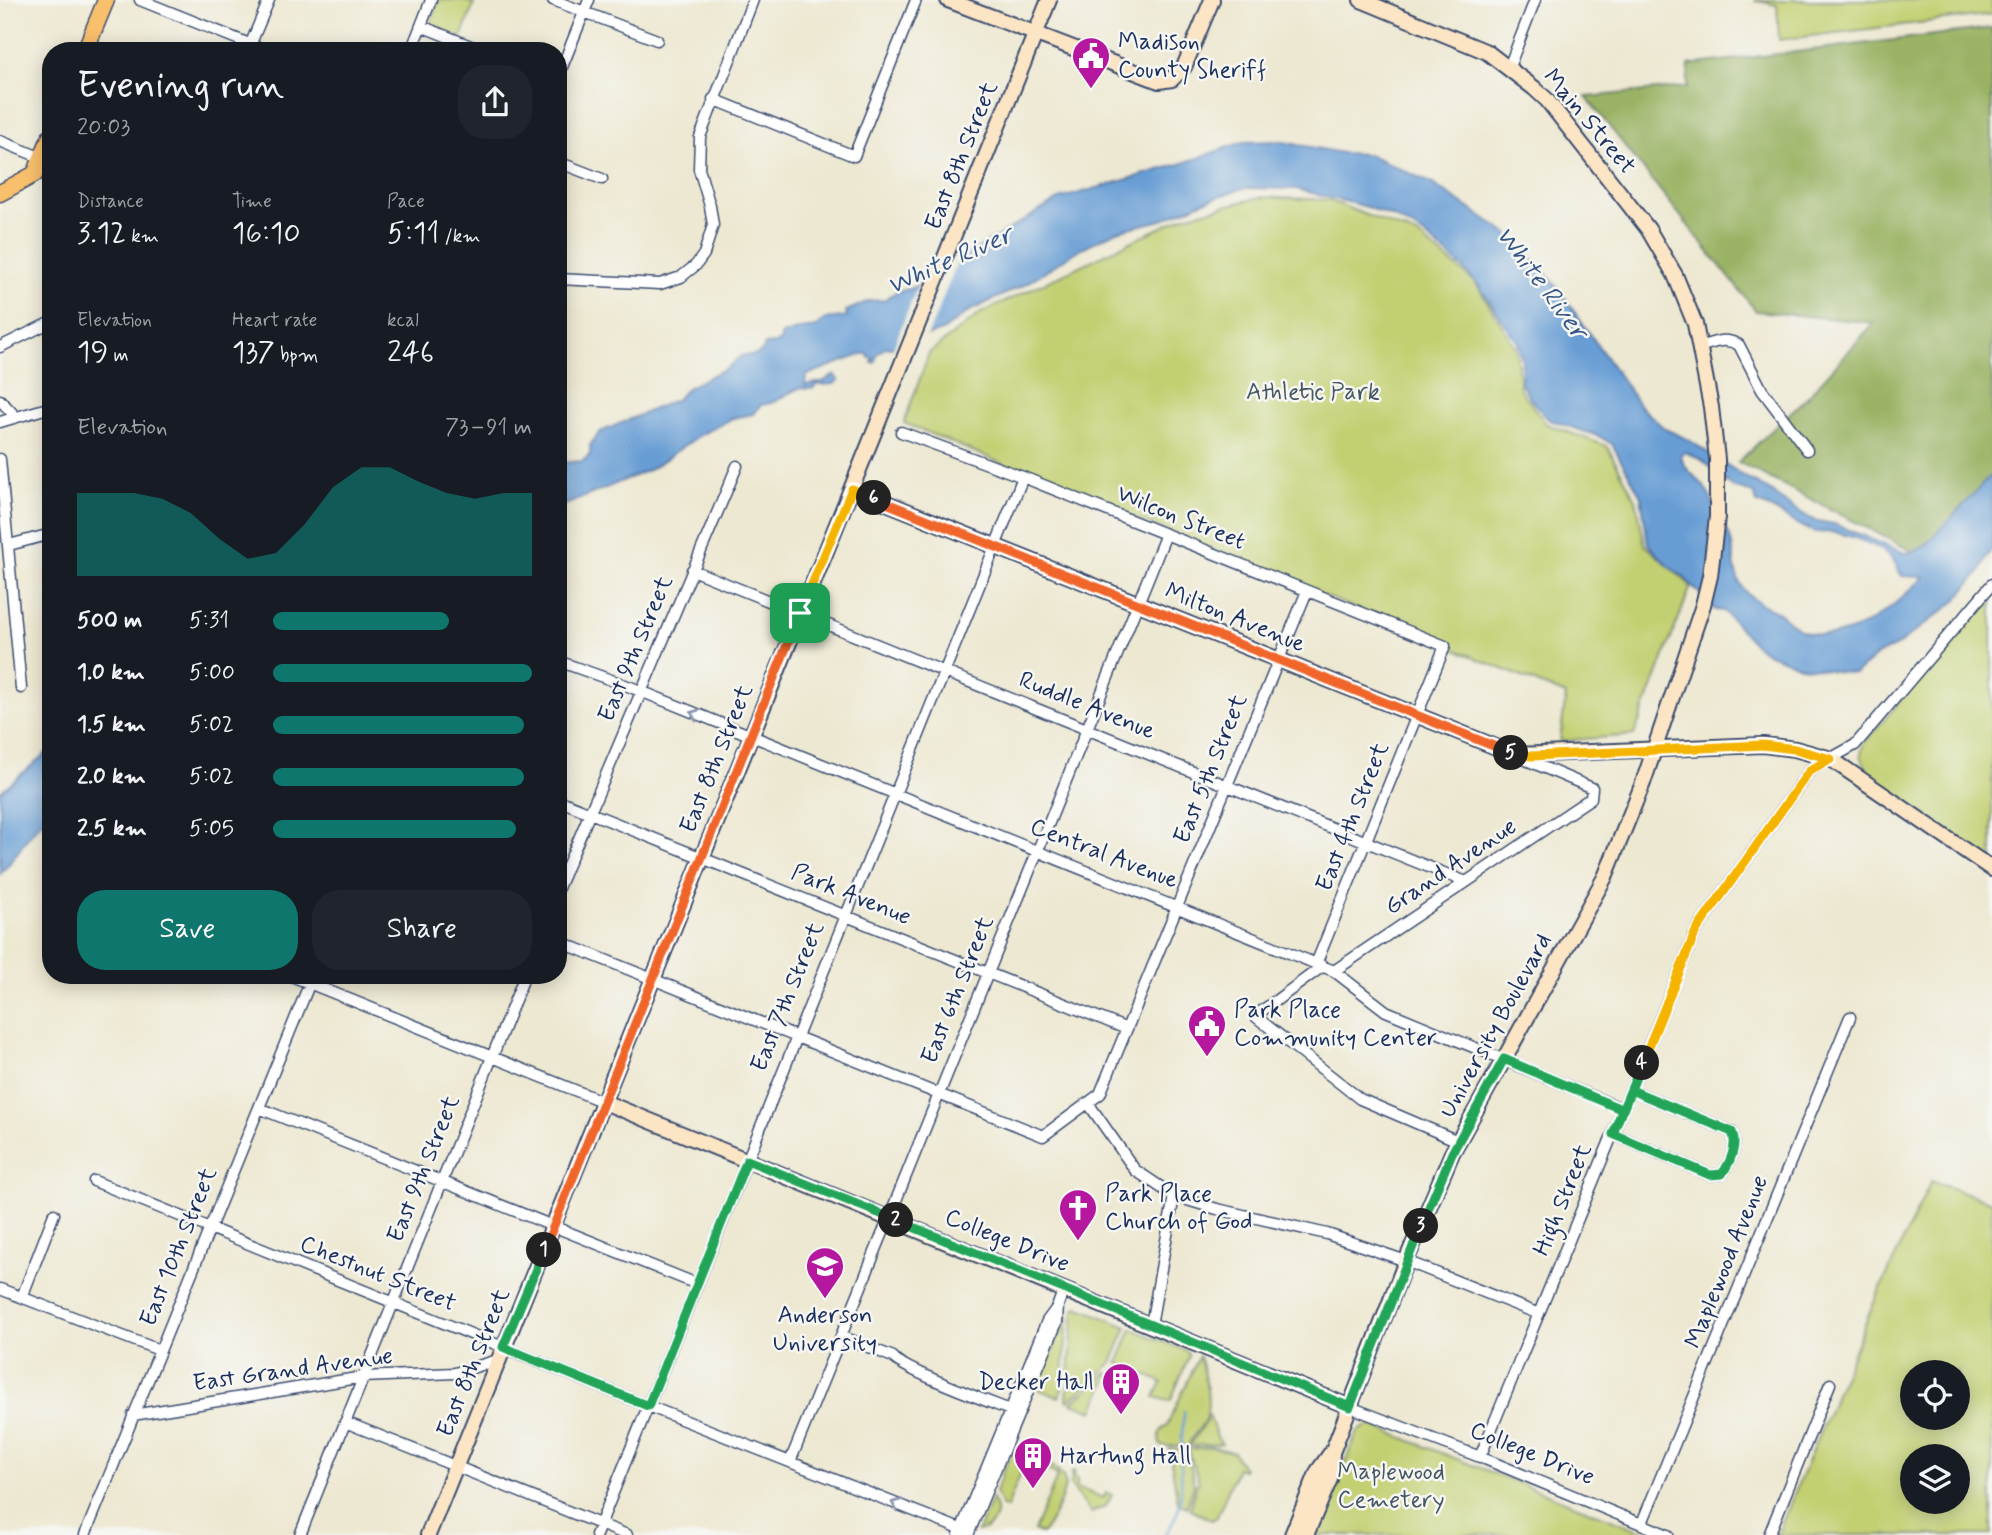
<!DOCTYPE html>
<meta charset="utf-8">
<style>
:root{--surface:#171b24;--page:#20242c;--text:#f1f3f6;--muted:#9ea1a6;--accent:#0f766e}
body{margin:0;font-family:Mynerve,sans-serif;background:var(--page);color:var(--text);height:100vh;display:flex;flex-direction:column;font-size:26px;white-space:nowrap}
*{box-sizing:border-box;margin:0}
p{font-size:23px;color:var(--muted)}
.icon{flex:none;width:38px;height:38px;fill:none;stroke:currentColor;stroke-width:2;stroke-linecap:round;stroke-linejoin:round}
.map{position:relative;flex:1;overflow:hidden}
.drawer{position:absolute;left:42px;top:42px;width:525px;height:942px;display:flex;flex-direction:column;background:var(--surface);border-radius:28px;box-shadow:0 4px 18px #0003}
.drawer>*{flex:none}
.controls{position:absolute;left:1900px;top:1360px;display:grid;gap:14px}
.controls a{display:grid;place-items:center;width:70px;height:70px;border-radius:50%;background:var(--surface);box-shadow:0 4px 18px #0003;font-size:35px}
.pin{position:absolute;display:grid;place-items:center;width:60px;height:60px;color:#fff;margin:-30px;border-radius:14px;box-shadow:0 4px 10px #0006}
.km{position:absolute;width:35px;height:35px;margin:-18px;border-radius:50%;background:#222;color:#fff;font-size:19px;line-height:35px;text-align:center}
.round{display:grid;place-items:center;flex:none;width:74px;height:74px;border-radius:28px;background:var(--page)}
.summary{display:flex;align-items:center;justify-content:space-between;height:119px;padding:0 35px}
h1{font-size:38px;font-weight:600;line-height:52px}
.stats{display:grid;grid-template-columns:repeat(3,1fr);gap:10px;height:119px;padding:7px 35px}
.stats div{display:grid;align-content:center}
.stats b{font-size:30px;font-weight:600}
.stats small{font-size:19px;font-weight:400}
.stats p{font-size:19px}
.chart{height:196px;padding:14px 35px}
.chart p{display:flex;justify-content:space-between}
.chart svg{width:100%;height:126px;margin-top:7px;fill:var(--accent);opacity:.7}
.action{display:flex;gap:14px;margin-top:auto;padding:14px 35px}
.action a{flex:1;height:80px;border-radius:28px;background:var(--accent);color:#fff;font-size:28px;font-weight:600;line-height:80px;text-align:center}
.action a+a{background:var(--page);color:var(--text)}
ul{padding:0 35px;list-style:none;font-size:23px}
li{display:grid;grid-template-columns:112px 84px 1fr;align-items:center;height:52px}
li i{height:18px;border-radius:9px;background:var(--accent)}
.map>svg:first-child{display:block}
.green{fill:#c3d072;stroke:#6f8068;stroke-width:2;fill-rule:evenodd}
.forest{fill:#9ab264;stroke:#5a7061;stroke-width:2}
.water{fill:#689dd4;stroke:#426699;stroke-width:2;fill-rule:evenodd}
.pier{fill:#ede8d1}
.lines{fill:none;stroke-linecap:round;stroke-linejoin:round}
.stream{stroke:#689dd4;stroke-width:2.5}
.street-casing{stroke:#3a4b6f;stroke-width:13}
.secondary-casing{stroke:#3a4b6f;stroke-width:18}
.primary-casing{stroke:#3a4b6f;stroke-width:19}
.street{stroke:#fff;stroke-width:10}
.secondary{stroke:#fce5c4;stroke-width:14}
.primary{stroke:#f8bf6c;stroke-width:16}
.oneway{stroke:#8d97ae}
.split-1-casing{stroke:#fff;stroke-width:14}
.split-2-casing{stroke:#fff;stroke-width:14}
.split-3-casing{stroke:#fff;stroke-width:14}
.split-4-casing{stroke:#fff;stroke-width:14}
.split-5-casing{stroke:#fff;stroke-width:14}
.split-6-casing{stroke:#fff;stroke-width:14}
.split-7-casing{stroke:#fff;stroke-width:14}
.split-1{stroke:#f0652b;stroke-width:9}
.split-2{stroke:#22a559;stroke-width:9}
.split-3{stroke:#22a559;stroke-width:9}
.split-4{stroke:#22a559;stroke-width:9}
.split-5{stroke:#f5b400;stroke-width:9}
.split-6{stroke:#f0652b;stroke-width:9}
.split-7{stroke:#f5b400;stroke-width:9}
.labels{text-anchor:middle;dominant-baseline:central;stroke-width:5;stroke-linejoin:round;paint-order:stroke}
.poi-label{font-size:24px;fill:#1b2f5e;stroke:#f6f6f2;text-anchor:start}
.street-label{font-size:24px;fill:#1b2f5e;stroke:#f6f6f2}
.park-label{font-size:24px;fill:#455763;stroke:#f6f6f2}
.water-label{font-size:26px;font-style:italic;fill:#365687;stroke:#f6f6f2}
</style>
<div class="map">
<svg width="1992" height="1535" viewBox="0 0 1992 1535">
<rect width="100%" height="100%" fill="#f6f6f2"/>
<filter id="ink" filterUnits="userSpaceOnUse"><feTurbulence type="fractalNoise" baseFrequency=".0143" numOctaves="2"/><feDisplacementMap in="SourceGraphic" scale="14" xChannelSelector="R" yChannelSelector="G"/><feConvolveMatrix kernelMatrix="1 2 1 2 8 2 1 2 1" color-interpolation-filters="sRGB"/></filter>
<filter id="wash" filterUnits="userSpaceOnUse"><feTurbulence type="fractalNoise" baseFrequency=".00686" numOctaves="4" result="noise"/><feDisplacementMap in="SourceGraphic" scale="28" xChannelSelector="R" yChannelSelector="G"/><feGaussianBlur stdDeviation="1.57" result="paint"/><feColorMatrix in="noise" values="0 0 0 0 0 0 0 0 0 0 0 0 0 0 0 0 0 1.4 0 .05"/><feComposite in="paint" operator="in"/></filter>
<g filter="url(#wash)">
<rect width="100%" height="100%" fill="#ede8d1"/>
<path class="green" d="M439 0H463L474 4 461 38 429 26Z
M1754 0H1992V14L1779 40 1777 5Z
M1261 197 1328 200 1417 235 1475 282 1516 348 1520 389 1546 424 1607 446 1636 500 1645 545 1691 586 1634 735 1560 741 1566 695 904 423 929 353 981 313 1185 216Z
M1992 595V863L1869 777 1861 755 1863 744Z
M1931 1181 1992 1202V1535H1777L1873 1305ZM1913 1372H1958V1418H1913ZM1913 1456H1958V1502H1913Z
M1078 1307 1127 1327 1112 1363 1069 1401 1067 1400 1074 1309Z
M1068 1314 1062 1390 1059 1397 1037 1389Z
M1132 1329 1187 1351 1189 1356 1171 1400 1168 1401 1155 1397 1162 1382 1118 1363Z
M1199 1356C1204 1375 1214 1405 1203 1423 1198 1431 1191 1437 1188 1446H1163L1160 1445C1159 1431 1159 1433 1168 1424Z
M1106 1373H1109L1108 1376 1093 1411 1072 1403Z
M1209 1415 1217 1437 1222 1444 1190 1446C1194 1434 1205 1427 1209 1415Z
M1370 1425 1652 1535H1317L1358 1431Z
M1212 1447 1233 1452 1244 1468 1243 1470 1237 1468 1217 1517 1212 1520 1190 1509 1196 1485 1199 1482 1189 1451V1449Z
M1169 1449H1187L1194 1484 1187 1507 1178 1503Z
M1016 1452 1043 1462 1041 1467 1025 1462 1007 1508 1002 1506 995 1492 1009 1458Z
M1047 1463C1054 1466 1065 1475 1065 1484 1065 1494 1049 1528 1041 1534L1034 1531 1058 1475 1045 1469Z
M1072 1471 1075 1472 1073 1476 1077 1478V1488L1104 1498 1106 1493 1112 1495 1106 1506 1091 1513 1071 1486Z
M992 1499C1001 1514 994 1529 977 1532Z"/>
<path class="forest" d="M1992 28V496L1914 552 1738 462 1807 397 1874 323 1756 311 1586 97 1687 87 1689 65Z"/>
<path class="water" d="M1278 141 1342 153 1368 154 1431 183 1508 234 1552 280 1641 407 1665 429 1687 439 1750 480 1771 491 1781 500 1813 520 1834 524 1905 553 1914 552 1927 544 1992 474V548L1979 573 1956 601 1895 647 1879 654 1855 674 1800 666 1767 653 1754 644 1724 611 1715 610 1685 578 1669 567 1648 544 1641 496 1612 444 1598 436 1549 420 1532 401 1521 383 1522 361 1518 343 1479 286 1463 268 1422 233 1395 218 1367 207 1296 189 1244 188 1202 202 1162 220 1117 231 1080 249 1022 286 969 311 944 330 892 348 886 347 877 354 875 363H872L873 358H869L868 354H863L812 373 806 376 805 385 822 382 835 375 839 380 834 384 818 385 812 389 799 388 771 403 761 405 753 414 733 418 700 435 651 469 558 508V463L583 461 590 454V445L600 432 677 399 688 387 727 368 741 356C751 353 760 359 765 345L775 344 781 340V335L800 329 817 327C825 315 832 319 844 317L847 316 846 311 869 301 884 300 896 292 912 288 1059 199 1180 164 1243 142ZM1685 452 1702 460 1732 487 1754 493 1757 503C1776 508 1790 522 1809 530 1816 534 1823 532 1831 532 1845 533 1882 547 1891 557 1897 563 1897 570 1902 576L1924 577C1892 607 1848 651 1801 630 1793 627 1787 619 1780 614 1769 607 1752 601 1744 590 1730 571 1737 547 1727 530 1720 516 1713 501 1705 488 1698 477 1683 470 1681 455Z
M51 749V815C27 831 20 854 0 874V792Z"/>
<path class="pier" d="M961 253 926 340 892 351 921 278Z"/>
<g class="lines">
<path class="stream" d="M1181 1446 1184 1411
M1165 1535C1186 1507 1181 1485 1181 1453"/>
</g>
</g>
<g filter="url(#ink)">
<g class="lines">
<defs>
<path id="street" d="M140 0 267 51
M553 0 657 40
M421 26 483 51
M249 48 269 0
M411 51 431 0
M1509 67 1535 0
M558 77 589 0
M713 99 854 156 916 0
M0 141 42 158
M558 162 602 179
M558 279 660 284 681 277 696 265 704 254 713 225 710 206 699 169 700 137 753 0
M0 347 51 322
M1700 347C1714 342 1725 337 1739 345L1762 390 1807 450
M0 400 16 417
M0 422 51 407
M901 432 1023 477 1445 646 1316 964
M0 459 21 688
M9 545 51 534
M692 570 1466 882
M558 661 628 686 1334 971 1386 1011 1623 1109
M558 800 1127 1029
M558 888 737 466
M558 941 1043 1136 1100 1094 1307 591
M1323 966 1255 1016 1360 1099 1458 1141
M1334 971 1591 798 1592 788 1519 757
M289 975 604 1102
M1088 1103 1135 1170 1174 1196 1217 1209 1327 1234 1406 1261 1539 1314
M259 1108 697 1284
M1613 1134 1710 1175 1722 1174C1730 1163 1738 1145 1732 1132L1631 1090
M94 1181 648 1406 960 1529
M0 1289 159 1350
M22 1297 54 1214
M1151 1325 1174 1196
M841 1336 893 1357C904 1371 993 1403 1015 1412
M1350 1407 1480 1457 1668 1535
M133 1415 363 1377 455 1373 498 1360
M345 1422 627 1535
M1480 1457 1696 931 1810 770 1855 745 1992 584
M790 1462 1166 534
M1642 1523 1850 1017
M85 1535 313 975
M300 1535 525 975
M596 1535 1023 477
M959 1535 1047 1321 1058 1306
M968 1535 1057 1322 1058 1305 1064 1288
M1769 1535 1830 1384"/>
<path id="secondary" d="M948 0 1159 81 1172 79 1184 67 1212 0
M852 489 1516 755 1763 745 1795 749 1831 759 1992 869
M604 1102 1350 1407
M428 1535 1049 0
M1292 1535 1318 1471 1333 1450 1406 1261 1452 1153 1605 877 1643 783 1703 605 1710 576 1717 517V459L1711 407 1695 324 1675 275 1648 229 1547 100 1534 88 1487 52 1361 0
M1306 1535 1330 1479 1332 1454"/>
<path id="primary" d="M85 51 106 0
M0 193 35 174 51 136"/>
</defs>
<use href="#street" class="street-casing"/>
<use href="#secondary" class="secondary-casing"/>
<use href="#primary" class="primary-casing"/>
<use href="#street" class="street"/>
<use href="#secondary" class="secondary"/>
<use href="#primary" class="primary"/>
</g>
<defs><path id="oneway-chevron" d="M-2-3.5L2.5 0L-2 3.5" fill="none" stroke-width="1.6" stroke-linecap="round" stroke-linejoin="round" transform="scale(1.75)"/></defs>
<g class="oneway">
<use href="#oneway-chevron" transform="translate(695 714) rotate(-158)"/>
<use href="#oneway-chevron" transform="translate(896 1504) rotate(-158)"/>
</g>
</g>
<g class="lines" filter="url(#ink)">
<defs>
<path id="split-1" d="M544 1250 800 613"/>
<path id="split-2" d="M544 1250 503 1347 648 1406 747 1160 896 1220"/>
<path id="split-3" d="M896 1220 1350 1407 1421 1226"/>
<path id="split-4" d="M1421 1226 1452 1153 1504 1059 1623 1110 1631 1090 1732 1132C1738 1145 1730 1163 1722 1174L1710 1175 1613 1134C1622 1110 1632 1087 1642 1063"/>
<path id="split-5" d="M1511 753 1532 756 1763 745 1795 749 1831 759 1810 770 1696 931 1642 1063"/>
<path id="split-6" d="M874 498 1511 753"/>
<path id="split-7" d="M800 613 852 489 874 498"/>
</defs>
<use href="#split-1" class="split-1-casing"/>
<use href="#split-2" class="split-2-casing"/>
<use href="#split-3" class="split-3-casing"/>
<use href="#split-4" class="split-4-casing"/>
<use href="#split-5" class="split-5-casing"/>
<use href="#split-6" class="split-6-casing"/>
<use href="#split-7" class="split-7-casing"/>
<use href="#split-1" class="split-1"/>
<use href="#split-2" class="split-2"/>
<use href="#split-3" class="split-3"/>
<use href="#split-4" class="split-4"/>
<use href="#split-5" class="split-5"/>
<use href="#split-6" class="split-6"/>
<use href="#split-7" class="split-7"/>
</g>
<defs>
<symbol id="civic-pin" viewBox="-11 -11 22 30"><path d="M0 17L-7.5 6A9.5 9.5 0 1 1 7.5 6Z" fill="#b5179e" stroke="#f6f6f2"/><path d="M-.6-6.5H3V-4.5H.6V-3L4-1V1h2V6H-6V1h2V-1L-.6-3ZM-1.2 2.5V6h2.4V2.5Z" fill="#fff"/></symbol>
<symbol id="church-pin" viewBox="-11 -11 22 30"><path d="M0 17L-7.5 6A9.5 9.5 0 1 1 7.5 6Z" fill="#b5179e" stroke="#f6f6f2"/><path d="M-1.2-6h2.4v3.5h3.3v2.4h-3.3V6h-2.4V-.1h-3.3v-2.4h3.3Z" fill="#fff"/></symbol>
<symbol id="university-pin" viewBox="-11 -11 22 30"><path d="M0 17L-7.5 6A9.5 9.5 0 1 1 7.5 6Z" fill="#b5179e" stroke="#f6f6f2"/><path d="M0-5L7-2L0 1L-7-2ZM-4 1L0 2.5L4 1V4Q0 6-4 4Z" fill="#fff"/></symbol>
<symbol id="building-pin" viewBox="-11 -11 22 30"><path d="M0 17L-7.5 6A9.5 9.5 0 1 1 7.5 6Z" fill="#b5179e" stroke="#f6f6f2"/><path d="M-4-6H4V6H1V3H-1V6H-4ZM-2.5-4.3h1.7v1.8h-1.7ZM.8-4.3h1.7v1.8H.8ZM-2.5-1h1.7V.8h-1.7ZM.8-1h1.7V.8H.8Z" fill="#fff"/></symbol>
</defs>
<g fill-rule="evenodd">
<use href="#civic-pin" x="1069" y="34" width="44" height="60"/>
<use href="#civic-pin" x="1185" y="1002" width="44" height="60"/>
<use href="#church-pin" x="1056" y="1186" width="44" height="60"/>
<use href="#university-pin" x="803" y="1244" width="44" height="60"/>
<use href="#building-pin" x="1099" y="1360" width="44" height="60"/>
<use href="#building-pin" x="1011" y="1434" width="44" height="60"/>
</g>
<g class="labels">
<g class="poi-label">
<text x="1118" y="42">Madison<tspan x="1118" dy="28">County Sheriff</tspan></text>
<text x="1234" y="1010">Park Place<tspan x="1234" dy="28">Community Center</tspan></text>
<text x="1105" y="1194">Park Place<tspan x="1105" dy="28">Church of God</tspan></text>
<text x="825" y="1315" text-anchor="middle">Anderson<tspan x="825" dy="28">University</tspan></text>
<text x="1094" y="1382" text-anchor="end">Decker Hall</text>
<text x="1060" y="1456">Hartung Hall</text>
</g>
<g class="street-label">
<text transform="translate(1589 122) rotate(50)">Main Street</text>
<text transform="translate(962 156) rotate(-68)">East 8th Street</text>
<text transform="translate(1181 518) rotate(22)">Wilcon Street</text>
<text transform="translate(1235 618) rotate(22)">Milton Avenue</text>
<text transform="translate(636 649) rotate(-67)">East 9th Street</text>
<text transform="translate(1087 706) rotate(22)">Ruddle Avenue</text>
<text transform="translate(717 759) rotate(-68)">East 8th Street</text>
<text transform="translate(1211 769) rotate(-68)">East 5th Street</text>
<text transform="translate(1353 817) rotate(-68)">East 4th Street</text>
<text transform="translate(1104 854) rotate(21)">Central Avenue</text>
<text transform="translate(1451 867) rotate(-34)">Grand Avenue</text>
<text transform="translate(851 895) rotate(22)">Park Avenue</text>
<text transform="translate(958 990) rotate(-68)">East 6th Street</text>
<text transform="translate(788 997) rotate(-68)">East 7th Street</text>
<text transform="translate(1496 1026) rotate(-61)">University Boulevard</text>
<text transform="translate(424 1169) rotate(-68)">East 9th Street</text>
<text transform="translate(1563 1200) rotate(-68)">High Street</text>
<text transform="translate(1007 1241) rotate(22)">College Drive</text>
<text transform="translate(179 1247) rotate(-68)">East 10th Street</text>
<text transform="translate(1727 1262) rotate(-68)">Maplewood Avenue</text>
<text transform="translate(378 1274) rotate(22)">Chestnut Street</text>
<text transform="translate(474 1363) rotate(-68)">East 8th Street</text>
<text transform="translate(293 1370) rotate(-8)">East Grand Avenue</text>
<text transform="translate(1532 1454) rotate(22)">College Drive</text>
</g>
<g class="park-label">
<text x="1313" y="392">Athletic Park</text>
<text x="1391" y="1472">Maplewood<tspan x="1391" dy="28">Cemetery</tspan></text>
</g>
<g class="water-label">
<text transform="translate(950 261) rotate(-24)">White River</text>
<text transform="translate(1541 283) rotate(53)">White River</text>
</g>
</g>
</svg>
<div class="controls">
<a><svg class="icon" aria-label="locate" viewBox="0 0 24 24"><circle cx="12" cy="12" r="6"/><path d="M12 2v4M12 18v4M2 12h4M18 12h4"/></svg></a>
<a><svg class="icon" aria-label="layers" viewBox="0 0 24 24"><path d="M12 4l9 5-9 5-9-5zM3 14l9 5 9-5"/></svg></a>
</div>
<div class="pin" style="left:800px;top:613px;background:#1e9e55"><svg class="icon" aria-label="arrive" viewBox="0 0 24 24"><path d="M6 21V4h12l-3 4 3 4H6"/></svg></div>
<b class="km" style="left:544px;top:1250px">1</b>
<b class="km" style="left:896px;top:1220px">2</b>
<b class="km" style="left:1421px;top:1226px">3</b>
<b class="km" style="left:1642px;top:1063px">4</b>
<b class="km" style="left:1511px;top:753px">5</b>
<b class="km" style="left:874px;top:498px">6</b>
<section class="drawer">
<div class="summary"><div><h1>Evening run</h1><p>20:03</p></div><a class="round"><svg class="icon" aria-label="share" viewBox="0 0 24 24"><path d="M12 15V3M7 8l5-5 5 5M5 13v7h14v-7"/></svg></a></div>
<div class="stats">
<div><p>Distance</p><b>3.12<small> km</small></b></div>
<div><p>Time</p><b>16:10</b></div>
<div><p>Pace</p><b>5:11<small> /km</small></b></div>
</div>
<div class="stats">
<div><p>Elevation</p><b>19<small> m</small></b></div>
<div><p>Heart rate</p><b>137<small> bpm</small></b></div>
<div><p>kcal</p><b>246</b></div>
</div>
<div class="chart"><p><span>Elevation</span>73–91 m</p>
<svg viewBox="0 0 160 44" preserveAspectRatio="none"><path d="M0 44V15L10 15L20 15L30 17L40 22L50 31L60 38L70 36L80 26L90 13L100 6L110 6L120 11L130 15L140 17L150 15L160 15V44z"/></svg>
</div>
<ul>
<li><b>500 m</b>5:31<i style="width:68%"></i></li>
<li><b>1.0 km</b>5:00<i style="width:100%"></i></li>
<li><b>1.5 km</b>5:02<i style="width:97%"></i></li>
<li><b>2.0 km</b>5:02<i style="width:97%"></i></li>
<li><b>2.5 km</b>5:05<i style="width:94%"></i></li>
</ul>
<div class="action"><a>Save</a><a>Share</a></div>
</section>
</div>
